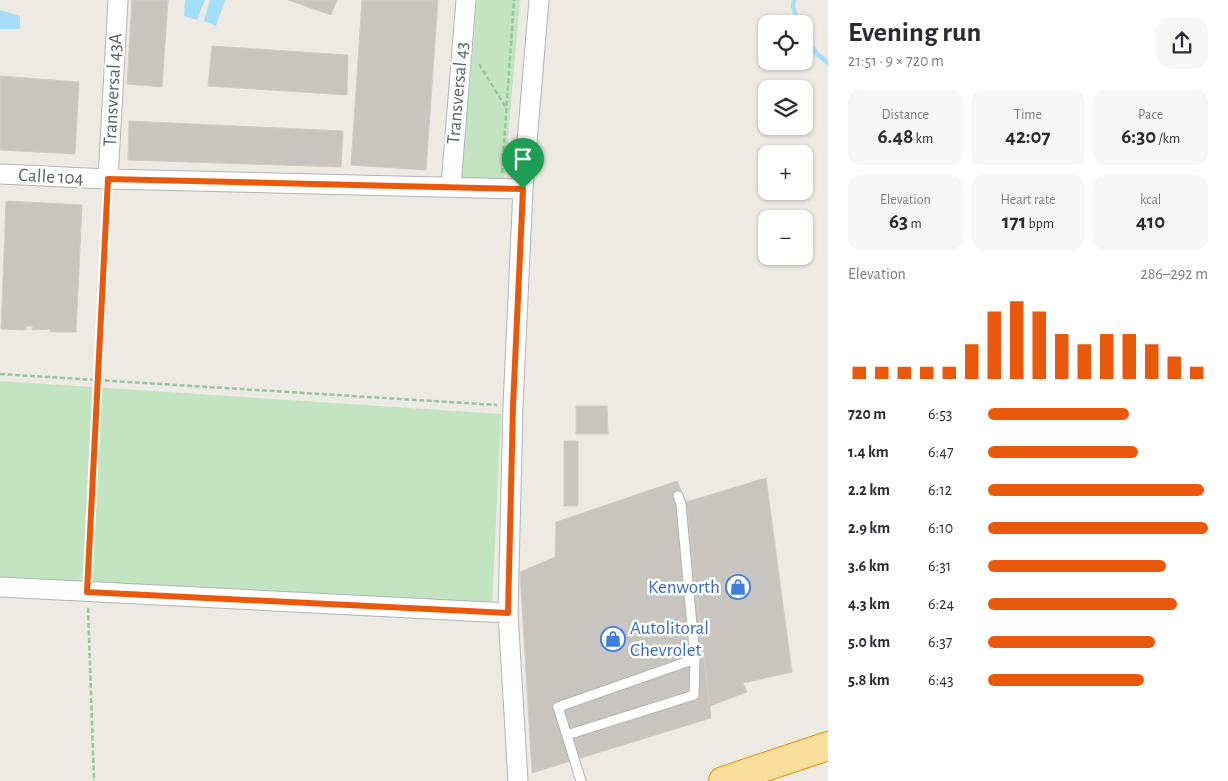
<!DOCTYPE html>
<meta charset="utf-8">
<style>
:root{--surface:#fff;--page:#f7f7f7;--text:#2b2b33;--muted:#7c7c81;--accent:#ea580c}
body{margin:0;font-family:"Alegreya Sans",sans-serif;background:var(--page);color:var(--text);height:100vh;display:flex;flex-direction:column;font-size:19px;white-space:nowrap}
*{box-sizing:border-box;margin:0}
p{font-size:16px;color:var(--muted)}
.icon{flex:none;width:28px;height:28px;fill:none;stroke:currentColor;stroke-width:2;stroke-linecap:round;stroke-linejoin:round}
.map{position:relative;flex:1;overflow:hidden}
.panel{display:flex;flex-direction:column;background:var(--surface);width:400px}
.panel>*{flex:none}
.buttons{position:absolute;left:758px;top:15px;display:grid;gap:10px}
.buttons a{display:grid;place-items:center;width:55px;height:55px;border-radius:10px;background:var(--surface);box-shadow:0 1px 4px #0004;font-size:25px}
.pin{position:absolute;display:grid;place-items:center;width:42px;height:42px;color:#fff;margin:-51px -21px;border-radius:50% 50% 50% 0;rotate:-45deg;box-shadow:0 0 5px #0007}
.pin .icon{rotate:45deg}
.round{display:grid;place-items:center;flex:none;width:52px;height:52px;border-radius:15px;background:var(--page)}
.overview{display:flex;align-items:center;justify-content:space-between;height:85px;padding:0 20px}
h1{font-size:28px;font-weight:600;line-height:38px}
.figures{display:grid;grid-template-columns:repeat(3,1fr);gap:8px;height:85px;padding:5px 20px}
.figures div{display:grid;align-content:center;border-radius:12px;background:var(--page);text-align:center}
.figures b{font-size:21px;font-weight:600}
.figures small{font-size:14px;font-weight:400}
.figures p{font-size:14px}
.chart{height:140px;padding:10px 20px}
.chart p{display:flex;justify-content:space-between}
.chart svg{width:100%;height:90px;margin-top:5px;stroke:var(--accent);stroke-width:6}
ul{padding:0 20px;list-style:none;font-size:16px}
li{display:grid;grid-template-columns:80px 60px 1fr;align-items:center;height:38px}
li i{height:12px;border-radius:6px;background:var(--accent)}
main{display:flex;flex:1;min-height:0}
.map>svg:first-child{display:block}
.green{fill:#c3e4c0}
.water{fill:#a5defc}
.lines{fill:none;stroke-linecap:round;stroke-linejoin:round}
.stream{stroke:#a5defc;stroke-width:4.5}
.building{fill:#c8c5c0;stroke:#d2cbc2}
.service-casing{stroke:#b1b4b8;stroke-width:11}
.minor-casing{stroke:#b1b4b8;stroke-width:21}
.trunk-casing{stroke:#e88e08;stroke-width:30}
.path{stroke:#9ac5a2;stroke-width:2.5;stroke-dasharray:5 2.5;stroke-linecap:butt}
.service{stroke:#fff;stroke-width:9}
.minor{stroke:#fff;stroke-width:19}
.trunk{stroke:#fade9c;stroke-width:28}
.route-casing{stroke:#fff;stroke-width:10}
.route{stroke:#ea580c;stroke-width:6}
.labels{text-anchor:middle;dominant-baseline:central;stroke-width:5;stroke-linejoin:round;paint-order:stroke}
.street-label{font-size:19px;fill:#5b6063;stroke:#fff}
.shop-label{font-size:19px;fill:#366cbe;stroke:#fff;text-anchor:end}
</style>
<main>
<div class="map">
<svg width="828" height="781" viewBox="0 0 828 781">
<rect width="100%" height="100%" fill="#edeae3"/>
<path class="green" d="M477 0H520L504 183 461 181Z
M0 381 501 414 492 607 0 580Z"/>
<path class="water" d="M185 0H205L197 20 184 16Z
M210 0H225L216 26 204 21Z
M0 10 20 16V29H0Z"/>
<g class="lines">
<path class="stream" d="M794 0 793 6 798 24
M804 36 817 54 828 63"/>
</g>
<path class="building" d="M132 0H168L162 87 127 84Z
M288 0H337L331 15Z
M362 0H438L426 170 351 165Z
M212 46 348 55 347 95 208 86Z
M0 76 79 82 75 154 0 150Z
M129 121 343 131 341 167 128 160Z
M6 201 82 205 76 332H51L50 329 32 330 33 326H26V330L1 329Z
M576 406H607L608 434H576Z
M564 441H578V506H564Z
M766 478 792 672 743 683 747 692 710 706 686 502Z
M677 481 686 502 711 718 532 773 520 572 555 557 556 522Z"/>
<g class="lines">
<defs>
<path id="service" d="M678 496 681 504 695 659
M567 735 694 695 695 659 558 707 581 781"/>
<path id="minor" d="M0 174 108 179 523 189
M108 179 118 0
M451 186 466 0
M0 587 508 613
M518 781 508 613 513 406 523 189 539 0"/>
<path id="trunk" d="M723 781 828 746"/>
</defs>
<use href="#service" class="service-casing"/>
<use href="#minor" class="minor-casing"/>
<use href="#trunk" class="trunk-casing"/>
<path class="path" d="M479 64 505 106
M502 173 514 0
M0 374 497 405
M88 575 108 196
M88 608 94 781"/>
<use href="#service" class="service"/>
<use href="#minor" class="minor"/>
<use href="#trunk" class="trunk"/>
</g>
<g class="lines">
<defs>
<path id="route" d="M108 179 523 189 513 406 508 613 87 592Z"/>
</defs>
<use href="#route" class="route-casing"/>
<use href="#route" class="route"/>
</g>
<defs>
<symbol id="shop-ring" viewBox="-11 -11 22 22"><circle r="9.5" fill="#fff" stroke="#3f7fe0" stroke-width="1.5"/><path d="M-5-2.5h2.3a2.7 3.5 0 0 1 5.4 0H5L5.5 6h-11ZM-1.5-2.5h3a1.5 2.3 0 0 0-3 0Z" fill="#3f7fe0"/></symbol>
</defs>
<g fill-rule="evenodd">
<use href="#shop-ring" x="724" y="573" width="28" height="28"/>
<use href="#shop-ring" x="599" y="625" width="28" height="28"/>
</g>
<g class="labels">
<g class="street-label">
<text transform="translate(113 90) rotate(-87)">Transversal 43A</text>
<text transform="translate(458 93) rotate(-85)">Transversal 43</text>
<text transform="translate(51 177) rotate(3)">Calle 104</text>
</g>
<g class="shop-label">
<text x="720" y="587">Kenworth</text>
<text x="630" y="628" text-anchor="start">Autolitoral<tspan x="630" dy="22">Chevrolet</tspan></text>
</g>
</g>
</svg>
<div class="buttons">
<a><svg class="icon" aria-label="locate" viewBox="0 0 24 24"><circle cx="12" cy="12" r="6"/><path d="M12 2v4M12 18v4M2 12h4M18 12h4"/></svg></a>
<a><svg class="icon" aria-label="layers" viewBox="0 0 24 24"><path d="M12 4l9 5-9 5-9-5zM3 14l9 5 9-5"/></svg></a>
<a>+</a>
<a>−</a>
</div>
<div class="pin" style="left:523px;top:189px;background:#1e9e55"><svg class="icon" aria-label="arrive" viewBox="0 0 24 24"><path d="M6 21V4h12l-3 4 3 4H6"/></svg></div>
</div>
<section class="panel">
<div class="overview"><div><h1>Evening run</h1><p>21:51 · 9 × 720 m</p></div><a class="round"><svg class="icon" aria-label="share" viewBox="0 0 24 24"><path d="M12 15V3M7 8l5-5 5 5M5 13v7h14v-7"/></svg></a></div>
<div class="figures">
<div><p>Distance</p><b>6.48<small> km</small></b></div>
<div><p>Time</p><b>42:07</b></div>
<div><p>Pace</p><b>6:30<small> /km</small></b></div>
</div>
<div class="figures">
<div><p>Elevation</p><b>63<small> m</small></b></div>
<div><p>Heart rate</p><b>171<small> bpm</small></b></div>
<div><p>kcal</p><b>410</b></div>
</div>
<div class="chart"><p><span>Elevation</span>286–292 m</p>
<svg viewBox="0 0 160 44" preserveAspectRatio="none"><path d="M5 44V38M15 44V38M25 44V38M35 44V38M45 44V38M55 44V27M65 44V11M75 44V6M85 44V11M95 44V22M105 44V27M115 44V22M125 44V22M135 44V27M145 44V33M155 44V38"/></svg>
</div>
<ul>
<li><b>720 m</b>6:53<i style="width:64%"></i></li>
<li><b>1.4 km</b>6:47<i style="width:68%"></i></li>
<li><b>2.2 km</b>6:12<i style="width:98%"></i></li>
<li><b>2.9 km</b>6:10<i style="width:100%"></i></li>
<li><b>3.6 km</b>6:31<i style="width:81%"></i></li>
<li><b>4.3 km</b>6:24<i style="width:86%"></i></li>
<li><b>5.0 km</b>6:37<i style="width:76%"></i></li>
<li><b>5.8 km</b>6:43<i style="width:71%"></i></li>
</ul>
</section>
</main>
